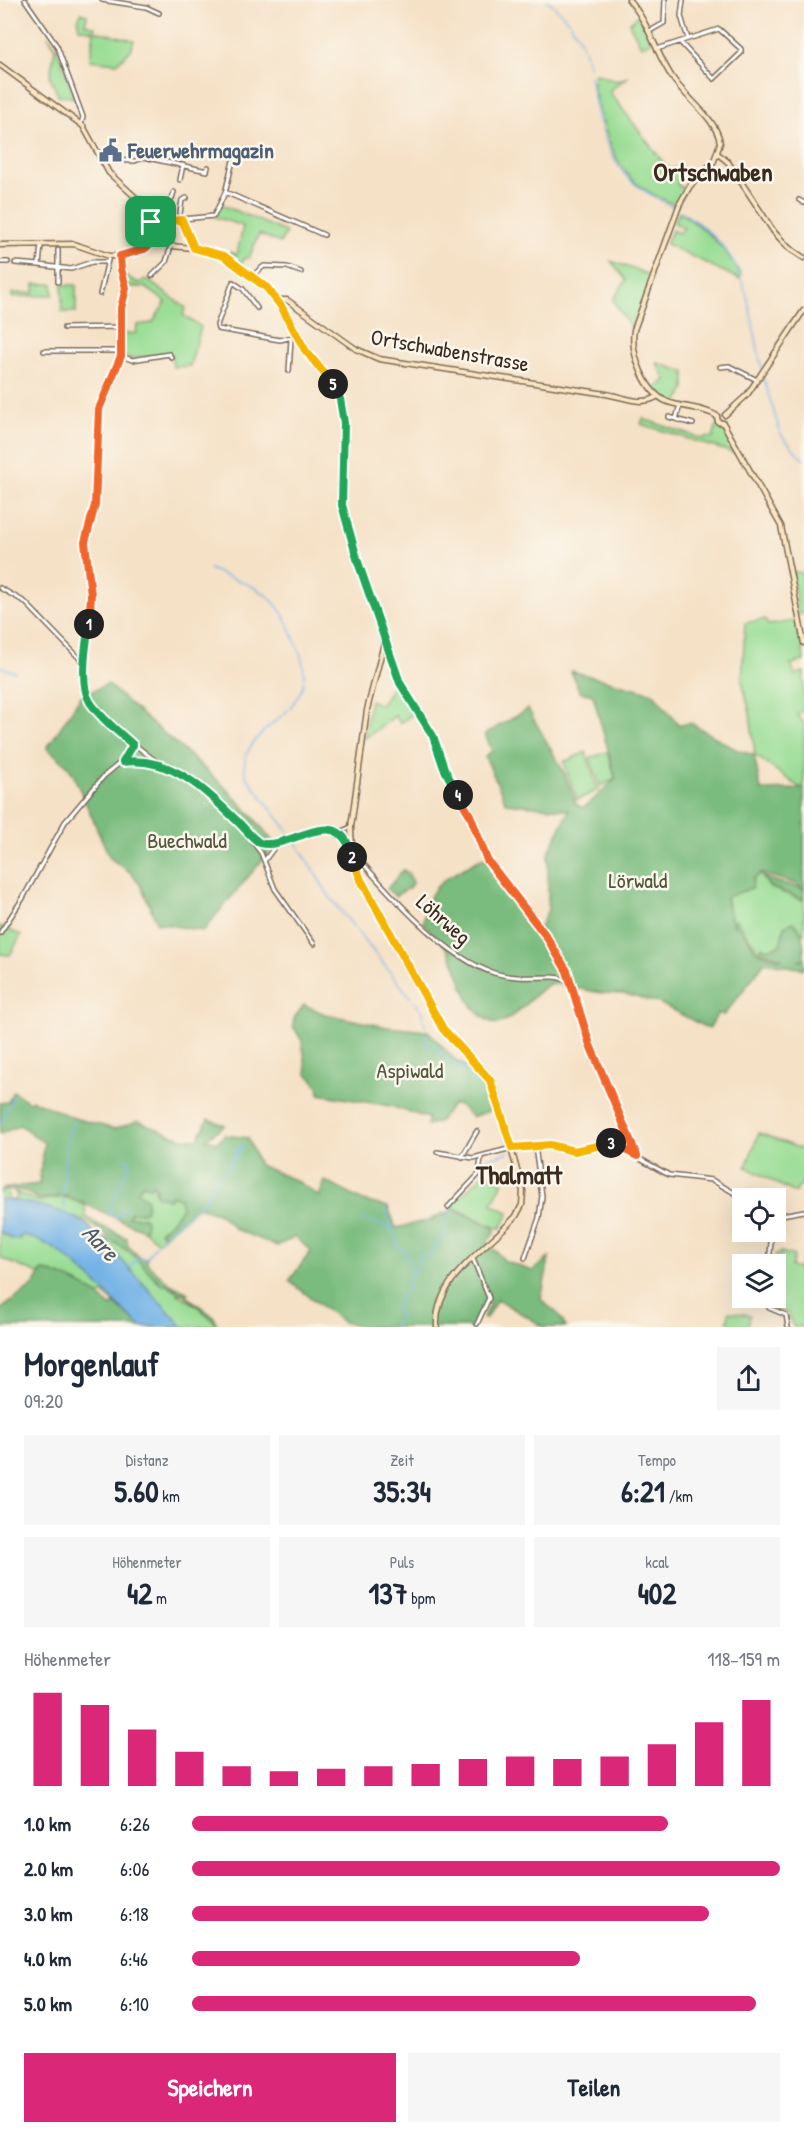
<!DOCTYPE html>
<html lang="de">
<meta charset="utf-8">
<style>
:root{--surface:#fff;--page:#f6f6f7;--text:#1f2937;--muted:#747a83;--accent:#db2777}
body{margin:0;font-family:"Patrick Hand",sans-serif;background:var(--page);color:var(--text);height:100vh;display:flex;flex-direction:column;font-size:22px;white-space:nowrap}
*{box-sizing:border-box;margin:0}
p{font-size:20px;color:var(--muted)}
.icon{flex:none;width:33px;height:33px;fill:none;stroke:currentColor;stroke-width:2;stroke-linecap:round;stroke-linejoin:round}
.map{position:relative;height:1327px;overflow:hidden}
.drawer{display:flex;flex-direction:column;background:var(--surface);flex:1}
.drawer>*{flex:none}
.buttons{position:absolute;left:732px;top:1188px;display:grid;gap:12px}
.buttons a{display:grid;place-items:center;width:54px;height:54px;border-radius:0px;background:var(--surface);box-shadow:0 6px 24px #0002;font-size:30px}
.pin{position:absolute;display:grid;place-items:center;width:51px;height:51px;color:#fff;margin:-26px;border-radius:12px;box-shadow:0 3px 9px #0006}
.km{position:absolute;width:30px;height:30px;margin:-15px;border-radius:50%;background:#222;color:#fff;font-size:16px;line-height:30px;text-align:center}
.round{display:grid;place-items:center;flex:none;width:63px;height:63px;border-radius:0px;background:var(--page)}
.overview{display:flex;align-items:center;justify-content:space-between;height:102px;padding:0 24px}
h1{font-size:33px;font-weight:700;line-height:45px}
.metrics{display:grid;grid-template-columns:repeat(3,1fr);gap:9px;height:102px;padding:6px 24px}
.metrics div{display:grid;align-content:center;border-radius:0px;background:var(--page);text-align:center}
.metrics b{font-size:30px;font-weight:700}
.metrics small{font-size:16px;font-weight:400}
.metrics p{font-size:16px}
.chart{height:168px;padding:12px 24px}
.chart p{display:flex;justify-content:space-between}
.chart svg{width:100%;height:108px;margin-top:6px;stroke:var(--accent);stroke-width:6}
.primary-button{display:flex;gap:12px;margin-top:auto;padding:12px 24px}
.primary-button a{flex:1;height:69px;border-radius:0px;background:var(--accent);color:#fff;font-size:24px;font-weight:700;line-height:69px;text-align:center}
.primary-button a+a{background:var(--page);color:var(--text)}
ul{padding:0 24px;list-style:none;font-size:20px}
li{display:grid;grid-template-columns:96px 72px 1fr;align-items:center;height:45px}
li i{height:15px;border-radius:8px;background:var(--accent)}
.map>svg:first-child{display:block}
.green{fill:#99dd94;stroke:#6a8459;stroke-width:1.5}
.forest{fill:#7abc7e;stroke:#5a734e;stroke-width:1.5}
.water{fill:#72b2e6;stroke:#566e82;stroke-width:1.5}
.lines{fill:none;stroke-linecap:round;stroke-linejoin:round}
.stream{stroke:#72b2e6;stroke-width:1.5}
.minor-casing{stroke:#7c6a59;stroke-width:6}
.secondary-casing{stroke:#7c6a59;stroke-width:7}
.minor{stroke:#fff;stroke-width:3}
.secondary{stroke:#fbe6c3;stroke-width:4}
.split-1-casing{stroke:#fff;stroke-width:12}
.split-2-casing{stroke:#fff;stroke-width:12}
.split-3-casing{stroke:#fff;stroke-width:12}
.split-4-casing{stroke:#fff;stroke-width:12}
.split-5-casing{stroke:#fff;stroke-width:12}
.split-6-casing{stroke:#fff;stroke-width:12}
.split-1{stroke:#f0652b;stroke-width:8}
.split-2{stroke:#22a559;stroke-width:8}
.split-3{stroke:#f5b400;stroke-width:8}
.split-4{stroke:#f0652b;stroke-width:8}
.split-5{stroke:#22a559;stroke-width:8}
.split-6{stroke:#f5b400;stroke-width:8}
.labels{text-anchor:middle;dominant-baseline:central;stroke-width:5;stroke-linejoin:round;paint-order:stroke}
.service-label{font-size:22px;font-weight:bold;fill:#4e5e75;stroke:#fbf7ec;text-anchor:start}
.street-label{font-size:22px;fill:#3b2a1e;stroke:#fbf7ec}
.park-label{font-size:22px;fill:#52573c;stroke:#fbf7ec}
.water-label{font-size:24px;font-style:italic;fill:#4e5a64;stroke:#fbf7ec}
.quarter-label{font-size:26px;font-weight:bold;fill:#3b2a1e;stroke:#fbf7ec}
</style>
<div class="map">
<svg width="804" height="1327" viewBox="0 0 804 1327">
<rect width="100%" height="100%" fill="#fbf7ec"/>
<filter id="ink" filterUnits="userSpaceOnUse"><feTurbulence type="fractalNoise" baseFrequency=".0167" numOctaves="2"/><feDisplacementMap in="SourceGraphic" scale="12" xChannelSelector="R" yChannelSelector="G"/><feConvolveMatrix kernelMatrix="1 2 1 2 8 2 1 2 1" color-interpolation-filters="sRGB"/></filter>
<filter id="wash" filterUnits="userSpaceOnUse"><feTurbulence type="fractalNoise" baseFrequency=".008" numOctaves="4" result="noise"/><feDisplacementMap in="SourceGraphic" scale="24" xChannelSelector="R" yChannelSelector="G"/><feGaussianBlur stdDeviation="1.35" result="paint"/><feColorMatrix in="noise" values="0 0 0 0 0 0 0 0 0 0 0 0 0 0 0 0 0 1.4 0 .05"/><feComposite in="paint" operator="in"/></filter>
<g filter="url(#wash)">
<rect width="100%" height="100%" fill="#f5e1c6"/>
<path class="green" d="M81 13 87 15 85 24 95 27V31L134 40 131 50 117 63 90 60 94 31 79 28 78 20Z
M639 15 652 41 641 46 629 23Z
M48 36 56 46 75 98 58 95 50 77 55 47Z
M595 73 616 81 628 77 609 91 668 169 683 168 677 185 686 189 677 206C665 200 652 195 641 187 611 166 604 125 594 92L593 81Z
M220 204 286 232 280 243 259 234 249 258H245L239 266 224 257 230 252 237 255 243 226 215 217Z
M679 212C704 227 727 249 741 275L739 279 666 244 672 230 679 233 684 228 674 223Z
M611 261 652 276 632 330 613 300 626 280Z
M123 275 139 283 146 279 186 308 183 315 201 327 190 366 173 367 171 353 132 359 121 355V334L136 333 137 325 152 323 166 302 145 287H126Z
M34 284H53V295L12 297V293H34Z
M62 285H76V312H62Z
M657 363 685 372V390L675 405 663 399 653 390 666 380Z
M643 419 703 439 705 437 713 438 717 423 723 428 737 454 641 424Z
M792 571 804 574V613L798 615Z
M765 619 768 625 795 621C798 635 804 647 804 661L791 664 795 675 804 672V710L797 715 804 723V787H799L755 755 750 713 742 681 745 623Z
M397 678 417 711 400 723 395 716 364 739 370 700 381 705Z
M586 752 598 790 577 800 564 762Z
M608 752 615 779 600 786 590 758Z
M760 874 770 888 802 900 804 895V934L793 922 783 931 781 946 768 949 761 947 760 951 755 949V945L738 924 732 921 726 897 752 888 753 879Z
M0 926 21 935 10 955 0 954Z
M759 1133 804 1150V1180L795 1193 746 1167Z
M485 1173 503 1182 492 1204 509 1213 501 1228H496L451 1206Z
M144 1183 150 1187 152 1185 156 1186 154 1191 169 1199 171 1195 180 1198 182 1208 170 1223 160 1231 164 1236 158 1242 145 1231 138 1218 128 1217 130 1212 137 1211 138 1190Z
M0 1191H8V1200H14L18 1196 14 1192 38 1201 64 1197 85 1205 86 1217 97 1224 95 1227 83 1219 82 1221 104 1240 105 1238 106 1241H112L130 1252 162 1285 166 1284C181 1298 206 1307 218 1327H141L104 1294 99 1295 52 1272 42 1271 38 1274 0 1258Z
M781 1252 794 1256 791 1267 798 1269 804 1260V1327H793L788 1313 770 1308 769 1298H776V1275H779V1259L774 1256 777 1253 780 1255Z
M729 1312 750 1315 748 1327H727Z"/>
<path class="forest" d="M571 671 653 693 679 725 691 723 737 750 754 755 761 790 804 789V890L797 884 760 873 753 879 752 888 726 897C728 910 729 918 736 928L733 921 736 920 757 952 779 959 782 958 760 951 761 947 767 949 780 945 785 925 793 922C804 930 804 945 804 959L798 961H804V969L765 962 724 1015 718 1013 709 1029 659 1003 624 994 601 993 551 983C531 994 519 1017 497 1024 461 1014 464 972 446 947 439 939 430 931 423 923 429 879 449 878 484 857L539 929 548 910V854L569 810 506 803 485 756 492 751 485 734 528 709 565 774 576 804 583 808C596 800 603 788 616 779L593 695 580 692Z
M108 684C164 738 230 781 275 845L203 931 157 923 141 886 131 873 110 858 73 774 67 765 47 748 81 696Z
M403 870 408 873 413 882 409 888 395 896 387 889Z
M763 876 774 881 801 888 804 891 802 899 770 887Z
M304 1005 325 1014 387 1027 428 1031 456 1061 468 1067 474 1066C488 1079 493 1090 498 1108L472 1117 459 1105 453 1104 439 1122 427 1125 428 1118 390 1106 319 1094 318 1085 307 1074 302 1041 293 1026 294 1018Z
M13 1091 29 1102 32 1100 74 1118 115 1129 138 1121 181 1138 198 1139 208 1119 225 1125 206 1139 217 1142 224 1135 248 1138 259 1165 299 1182 319 1197 325 1181 363 1201 388 1207 396 1228 430 1220 443 1213 447 1215 452 1208 494 1228 495 1232 487 1242 505 1261 532 1271 549 1258 541 1300 558 1314 566 1327H544L497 1299 486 1318 483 1317 490 1302 486 1299 471 1327H365L343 1322 289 1281 311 1251 295 1237 277 1246 235 1229 220 1214 198 1207 164 1236 160 1231 170 1223 182 1208 180 1198 171 1195 169 1199 156 1195V1187L153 1184 149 1187 142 1184 137 1191 147 1199 146 1210 141 1213 131 1212 128 1217H143L146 1221 145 1231 67 1196 39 1199 24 1191 0 1189 39 1184 44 1143 20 1125 0 1134V1103L8 1102Z
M97 1224 127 1238V1244L140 1258H147V1263L170 1284 188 1293 187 1296 214 1317 216 1323 182 1292 178 1295 176 1289 166 1284 162 1285 130 1252 112 1241 107 1243 109 1237 95 1227Z
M42 1271C65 1274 94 1290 111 1307L114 1303 141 1327H0V1310L34 1285Z"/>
<path class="water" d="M0 1199C27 1202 59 1208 83 1222 90 1226 98 1240 107 1239L108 1245 183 1327H141C108 1298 66 1244 22 1235L20 1239H12L0 1232Z"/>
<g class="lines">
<path class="stream" d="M547 0C571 20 582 37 589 67
M590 76C596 110 604 153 629 179 642 191 660 200 676 209
M680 211C750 253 746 298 762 369
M763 376 781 435 804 460
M209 569C255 588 275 588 294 638 300 651 305 664 304 678
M0 667 15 672
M290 708 300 693 304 681
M288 710C269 728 237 746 246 776L294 839 329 896 411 998
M414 1001 423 1012 425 1026
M426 1034V1044L438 1049 443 1058H448L463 1071 472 1070 477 1080 482 1081 489 1092
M494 1105 502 1124
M0 1125 13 1096
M504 1130 507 1142
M124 1158 130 1160
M233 1158 235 1151 242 1145
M483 1169 487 1159 508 1152
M63 1195 65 1153 73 1121
M64 1199 65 1216
M386 1208C392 1223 392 1235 400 1249L405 1251 412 1273
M108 1214 130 1162
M110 1214 118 1217 126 1206
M362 1218 391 1229
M158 1241 204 1201 209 1189 244 1147
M130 1267 138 1258 146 1259 156 1244
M395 1327 400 1316 396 1310 401 1296 408 1289 409 1276 416 1269 420 1255 434 1253 437 1247 435 1244 444 1238 447 1219 451 1212 450 1207"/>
</g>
</g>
<g filter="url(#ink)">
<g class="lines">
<defs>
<path id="minor" d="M25 0 57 46 83 117 81 124
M102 0 146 7 159 13
M683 0 681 16 688 39
M650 31 664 23 665 0
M657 49 719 29 741 49V53L714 79 680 42
M101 160 135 161 144 157 207 171 208 167
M180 180 183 165
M225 192 324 235
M799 200 804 203
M148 212 153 204 164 206 172 198 174 192
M179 220 182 200 187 198
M182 220 194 248
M152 222 214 216 225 193 233 161
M120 256V267L126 290 121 308V356L99 409 95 505 85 542 91 612 84 663 88 697 91 704 111 726 157 762
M0 262H8
M15 263 39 265 41 245
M39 265 71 269 92 262H107
M152 276 166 262 171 246
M252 276 264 266 287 267 301 272
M58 282V250
M100 294 109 256
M257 308 243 289 233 282 217 325 218 329 280 340 297 336
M64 328 121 327
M44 351H121
M121 356 132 360 169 354 171 357
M720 367 729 366 757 380
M289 371 291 339
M669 417 693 424
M676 419 680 405
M0 588 25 602 84 663
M384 639 400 683 433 736 444 768 470 815 485 857 546 936 567 971 590 1045 637 1156
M123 762H157L202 789 238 822 261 853 275 889 314 944
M338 833 351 827
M255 840C289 859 313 802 351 847
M352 851C387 891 443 957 494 973 514 979 532 977 553 977 559 977 565 980 571 981
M265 860 276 845
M0 933 23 898 65 822 104 776 127 757 133 745
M437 1152 473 1158 516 1147 550 1145 574 1151 611 1143 669 1175 712 1180 743 1198
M462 1157 477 1131
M448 1207 479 1174 481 1157
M776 1216 804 1211
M525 1258 539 1218 542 1196 535 1146
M473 1259 489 1298 477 1324
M769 1264 772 1232
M768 1298 769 1308 786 1315 788 1327"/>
<path id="secondary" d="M629 0C650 24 656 55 674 80 688 100 717 119 720 143L714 161 690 186 680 203 634 330C630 353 645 393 668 402 684 408 702 407 717 416
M0 65 83 126 109 173 144 205 159 240 171 246 204 249 219 254 267 288 281 306 305 350 332 383 340 399 344 424 342 505 384 643 367 710 351 827 352 855 361 880 443 1029 493 1085 523 1191 522 1205 516 1216C487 1249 434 1278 437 1327
M718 154 728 162 774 232 789 248 804 258
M0 245 74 244 109 256H120L142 251 158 238
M277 300H287L356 349 379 359 606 394C624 397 643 407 658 396
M725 415 747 395 804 310
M717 416 718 422 723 423
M723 423 781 526 804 643"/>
</defs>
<use href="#minor" class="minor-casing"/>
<use href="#secondary" class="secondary-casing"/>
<use href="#minor" class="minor"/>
<use href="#secondary" class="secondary"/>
</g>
</g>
<g class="lines" filter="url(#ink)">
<defs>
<path id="split-1" d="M89 624 91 595 85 542 95 505 99 409 121 356V308L126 288 121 269 120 256 144 249 158 238 151 222"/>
<path id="split-2" d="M89 624C86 644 79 685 90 702 101 719 118 731 133 745L123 762C171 756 205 790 237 821 245 828 251 838 260 843 289 852 340 799 352 857"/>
<path id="split-3" d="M352 857 361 880 443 1029 490 1080 512 1148 550 1145 574 1151 611 1143"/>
<path id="split-4" d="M458 795 470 815 487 860 546 936 567 971 590 1045 637 1156 611 1143"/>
<path id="split-5" d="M333 384 340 399 344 423 342 505 358 562 400 683 433 736 444 768 458 795"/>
<path id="split-6" d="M151 222 182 220 194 248 224 256 267 288 281 306 305 350 333 384"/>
</defs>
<use href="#split-1" class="split-1-casing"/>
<use href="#split-2" class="split-2-casing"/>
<use href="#split-3" class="split-3-casing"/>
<use href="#split-4" class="split-4-casing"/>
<use href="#split-5" class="split-5-casing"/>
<use href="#split-6" class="split-6-casing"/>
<use href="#split-1" class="split-1"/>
<use href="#split-2" class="split-2"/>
<use href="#split-3" class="split-3"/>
<use href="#split-4" class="split-4"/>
<use href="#split-5" class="split-5"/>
<use href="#split-6" class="split-6"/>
</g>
<defs>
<symbol id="civic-bare" viewBox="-9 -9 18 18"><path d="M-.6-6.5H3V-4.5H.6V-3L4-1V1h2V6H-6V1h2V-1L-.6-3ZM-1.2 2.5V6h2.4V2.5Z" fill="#5c6f8a" stroke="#fbf7ec" stroke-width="2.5" paint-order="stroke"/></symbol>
</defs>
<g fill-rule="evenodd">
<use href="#civic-bare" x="94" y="134" width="33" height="33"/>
</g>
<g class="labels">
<g class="service-label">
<text x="128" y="150">Feuerwehrmagazin</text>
</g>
<g class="street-label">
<text transform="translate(450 350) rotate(10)">Ortschwabenstrasse</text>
<text transform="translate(444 919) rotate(41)">Löhrweg</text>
</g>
<g class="park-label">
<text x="187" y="840">Buechwald</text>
<text x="638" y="880">Lörwald</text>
<text x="410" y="1070">Aspiwald</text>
</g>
<g class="water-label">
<text transform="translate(101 1242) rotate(46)">Aare</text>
</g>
<g class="quarter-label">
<text x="713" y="171">Ortschwaben</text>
<text x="519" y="1174">Thalmatt</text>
</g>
</g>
</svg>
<div class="buttons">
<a><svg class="icon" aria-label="locate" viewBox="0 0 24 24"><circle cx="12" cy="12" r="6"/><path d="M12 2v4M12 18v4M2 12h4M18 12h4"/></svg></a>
<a><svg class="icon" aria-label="layers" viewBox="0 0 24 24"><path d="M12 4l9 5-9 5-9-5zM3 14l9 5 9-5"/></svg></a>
</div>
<div class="pin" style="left:151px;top:222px;background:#1e9e55"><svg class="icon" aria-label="arrive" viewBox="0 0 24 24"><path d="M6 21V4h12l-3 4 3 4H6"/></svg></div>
<b class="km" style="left:89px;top:624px">1</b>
<b class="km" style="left:352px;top:857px">2</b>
<b class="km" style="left:611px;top:1143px">3</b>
<b class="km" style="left:458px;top:795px">4</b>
<b class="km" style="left:333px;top:384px">5</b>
</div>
<section class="drawer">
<div class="overview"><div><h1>Morgenlauf</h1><p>09:20</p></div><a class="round"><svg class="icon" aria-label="share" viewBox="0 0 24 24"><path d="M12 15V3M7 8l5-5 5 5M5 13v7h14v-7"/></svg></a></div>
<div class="metrics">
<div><p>Distanz</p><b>5.60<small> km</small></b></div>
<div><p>Zeit</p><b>35:34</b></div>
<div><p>Tempo</p><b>6:21<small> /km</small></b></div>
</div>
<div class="metrics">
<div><p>Höhenmeter</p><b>42<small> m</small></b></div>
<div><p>Puls</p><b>137<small> bpm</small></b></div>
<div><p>kcal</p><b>402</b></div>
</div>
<div class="chart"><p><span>Höhenmeter</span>118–159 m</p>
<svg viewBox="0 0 160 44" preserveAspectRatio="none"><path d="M5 44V6M15 44V11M25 44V21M35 44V30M45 44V36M55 44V38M65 44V37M75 44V36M85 44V35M95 44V33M105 44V32M115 44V33M125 44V32M135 44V27M145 44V18M155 44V9"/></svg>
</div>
<ul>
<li><b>1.0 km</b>6:26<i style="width:81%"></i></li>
<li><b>2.0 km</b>6:06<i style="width:100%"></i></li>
<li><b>3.0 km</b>6:18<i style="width:88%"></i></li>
<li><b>4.0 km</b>6:46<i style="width:66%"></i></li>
<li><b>5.0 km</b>6:10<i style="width:96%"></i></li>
</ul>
<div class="primary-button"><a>Speichern</a><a>Teilen</a></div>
</section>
